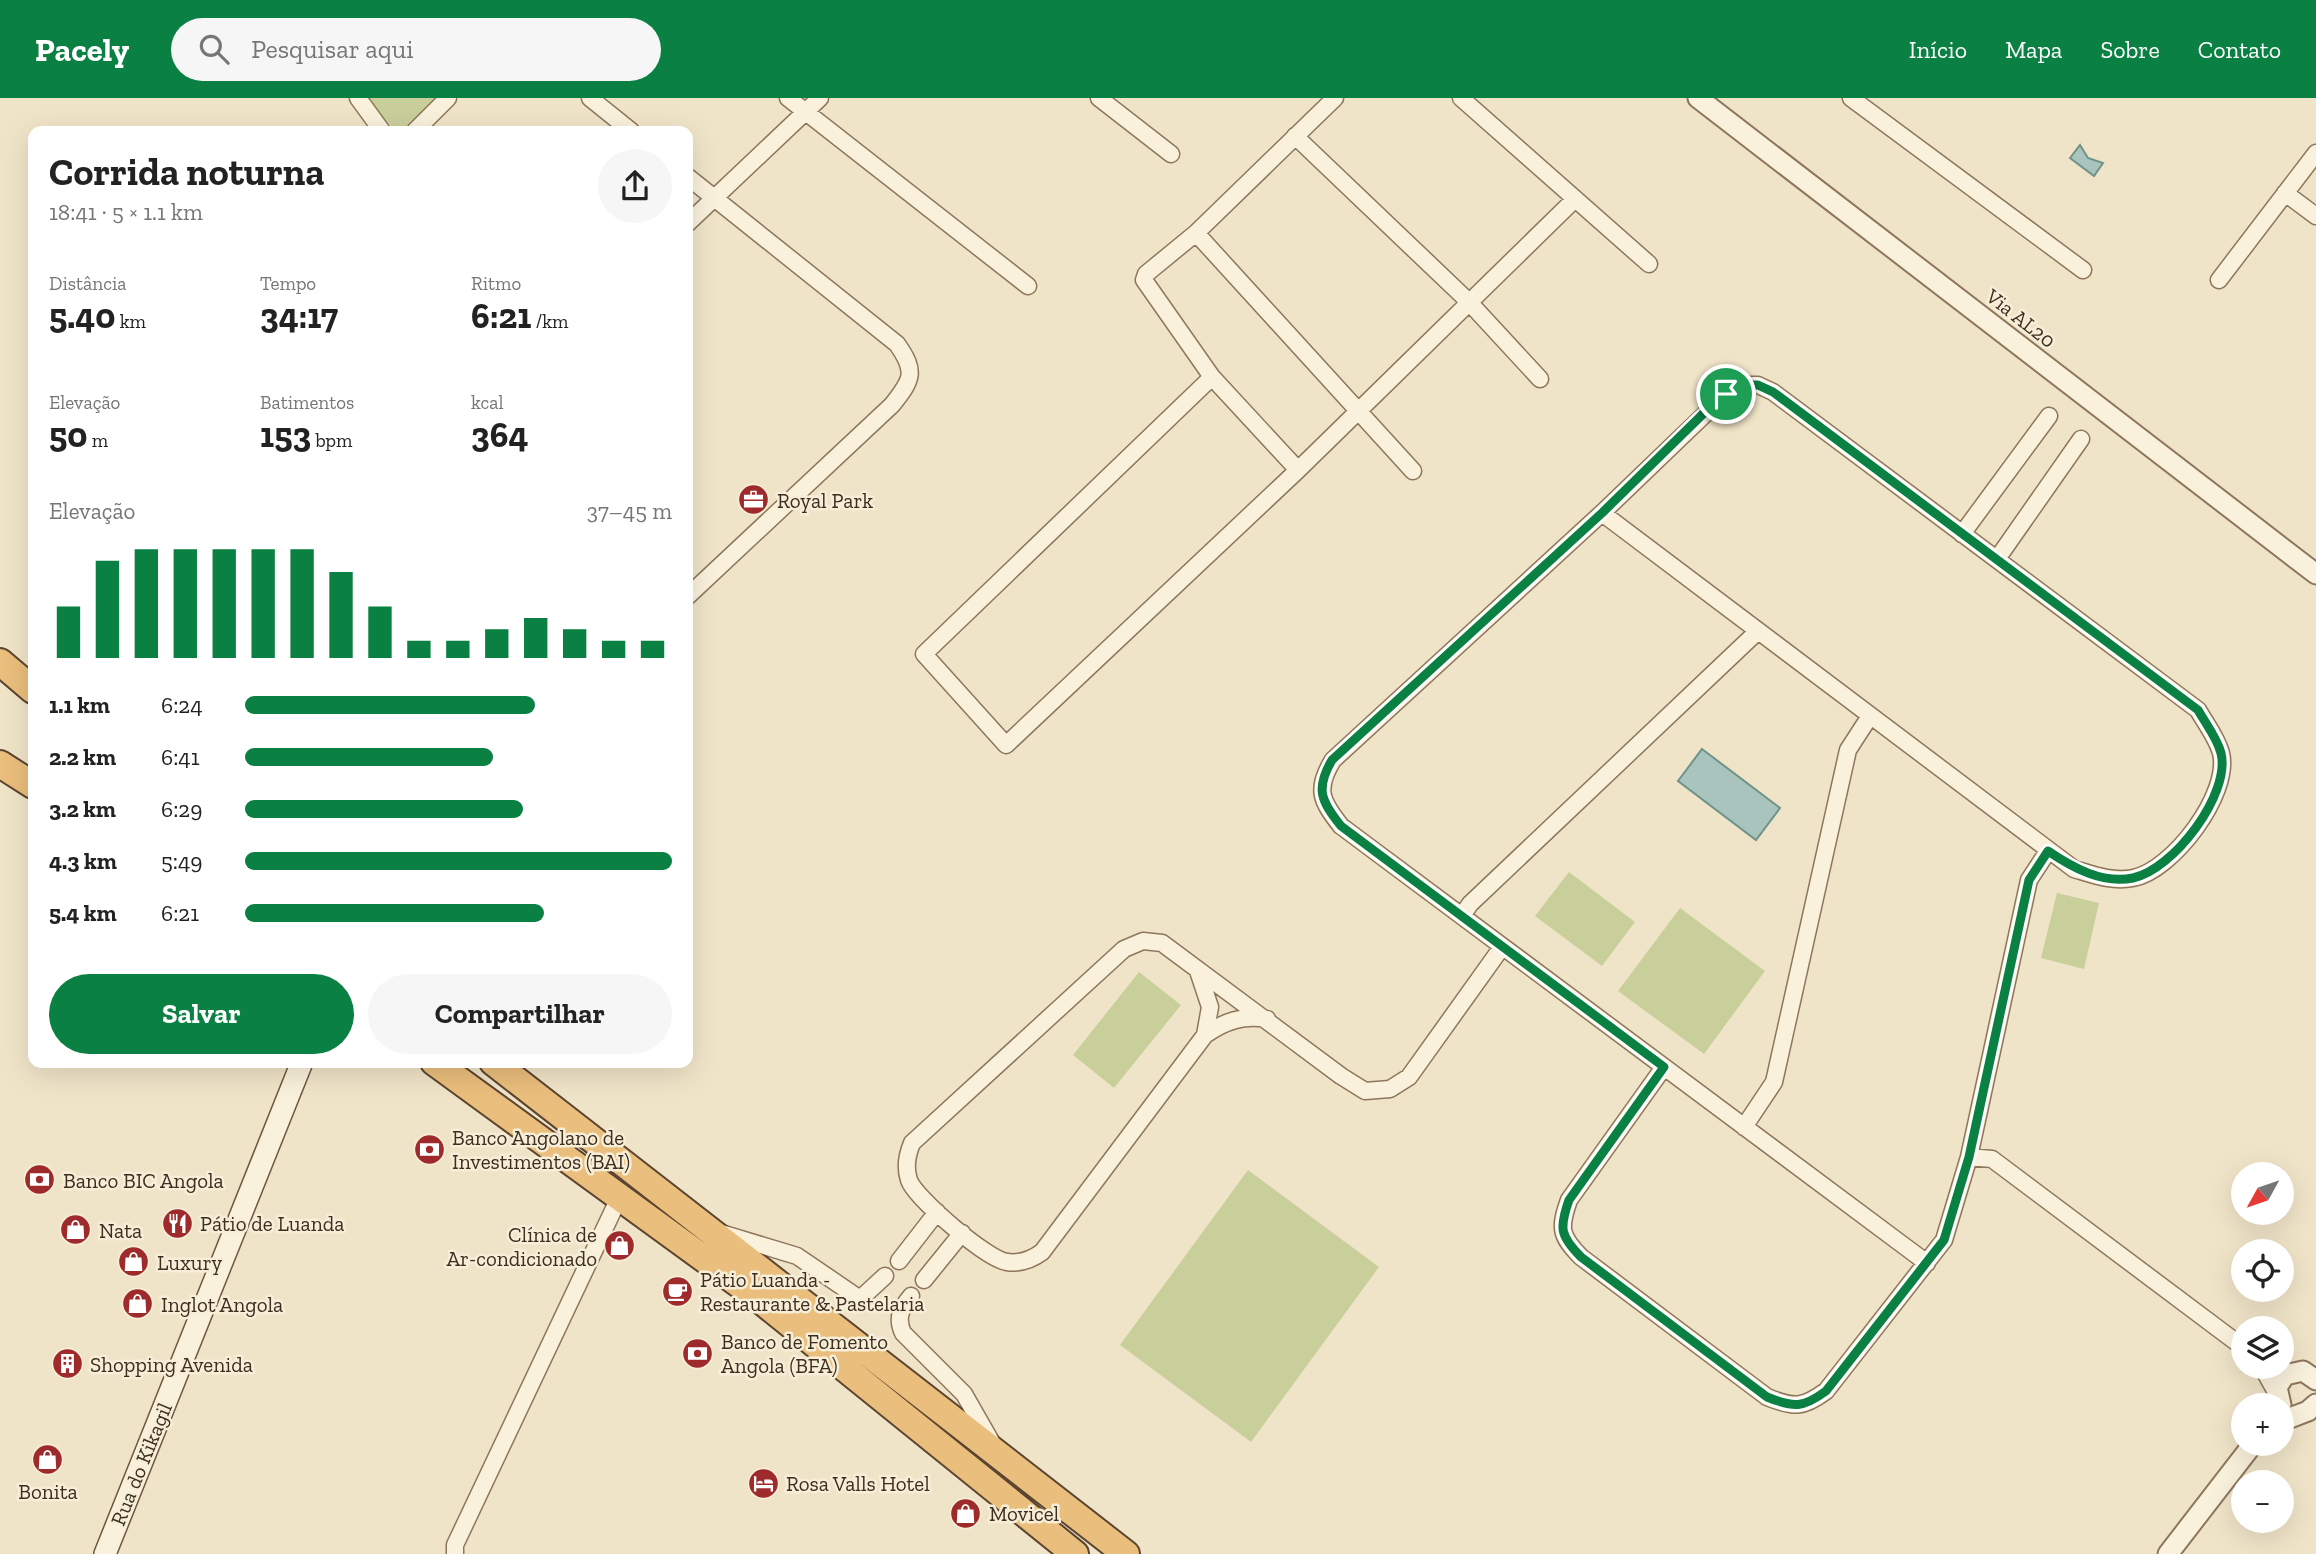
<!DOCTYPE html>
<html lang="pt">
<meta charset="utf-8">
<style>
:root{--surface:#fff;--page:#f6f6f6;--text:#222;--muted:#767676;--accent:#0b8043}
body{margin:0;font-family:"Zilla Slab",serif;background:var(--page);color:var(--text);height:100vh;display:flex;flex-direction:column;font-size:26px;white-space:nowrap}
*{box-sizing:border-box;margin:0}
p{font-size:23px;color:var(--muted)}
.icon{flex:none;width:38px;height:38px;fill:none;stroke:currentColor;stroke-width:2;stroke-linecap:round;stroke-linejoin:round}
.map{position:relative;flex:1;overflow:hidden}
.panel{position:absolute;left:28px;top:28px;width:665px;height:942px;display:flex;flex-direction:column;background:var(--surface);border-radius:14px;box-shadow:0 7px 28px #0002}
.panel>*{flex:none}
.needle{width:46px;rotate:230deg}
.buttons{position:absolute;left:2231px;top:1064px;display:grid;gap:14px}
.buttons a{display:grid;place-items:center;width:63px;height:63px;border-radius:50%;background:var(--surface);box-shadow:0 7px 28px #0002;font-size:35px}
.pin{position:absolute;display:grid;place-items:center;width:60px;height:60px;color:#fff;margin:-30px;border:4px solid #fff;border-radius:50%;box-shadow:0 2px 7px #0007}
.round{display:grid;place-items:center;flex:none;width:74px;height:74px;border-radius:37px;background:var(--page)}
.head{display:flex;align-items:center;justify-content:space-between;height:119px;padding:0 21px}
h1{font-size:38px;font-weight:700;line-height:52px}
.stats{display:grid;grid-template-columns:repeat(3,1fr);gap:10px;height:119px;padding:7px 21px}
.stats div{display:grid;align-content:center}
.stats b{font-size:35px;font-weight:700}
.stats small{font-size:19px;font-weight:400}
.stats p{font-size:19px}
.chart{height:196px;padding:14px 21px}
.chart p{display:flex;justify-content:space-between}
.chart svg{width:100%;height:126px;margin-top:7px;stroke:var(--accent);stroke-width:6}
.action{display:flex;gap:14px;margin-top:auto;padding:14px 21px}
.action a{flex:1;height:80px;border-radius:42px;background:var(--accent);color:#fff;font-size:28px;font-weight:700;line-height:80px;text-align:center}
.action a+a{background:var(--page);color:var(--text)}
ul{padding:0 21px;list-style:none;font-size:23px}
li{display:grid;grid-template-columns:112px 84px 1fr;align-items:center;height:52px}
li i{height:18px;border-radius:9px;background:var(--accent)}
header{display:flex;align-items:center;gap:42px;box-sizing:border-box;height:98px;padding:0 35px;background:var(--accent);color:#fff}
header strong{font-size:33px}
nav{display:flex;gap:38px;margin-inline-start:auto;font-size:24px}
.search{width:490px;height:63px;background:var(--page);display:flex;align-items:center;gap:18px;box-sizing:border-box;padding:0 24px;border-radius:38px;color:var(--muted);font-size:26px}
.map>svg:first-child{display:block}
.green{fill:#c9cf9b}
.water{fill:#a9c4bc;stroke:#6f938a;stroke-width:2}
.lines{fill:none;stroke-linecap:round;stroke-linejoin:round}
.minor-casing{stroke:#8d765c;stroke-width:19}
.tertiary-casing{stroke:#8d765c;stroke-width:23}
.secondary-casing{stroke:#6f573f;stroke-width:24}
.trunk-casing{stroke:#5b4430;stroke-width:30}
.minor{stroke:#faf1dc;stroke-width:16}
.tertiary{stroke:#faf1dc;stroke-width:19}
.secondary{stroke:#faf1dc;stroke-width:21}
.trunk{stroke:#eabe7c;stroke-width:26}
.route-casing{stroke:#fff;stroke-width:14}
.route{stroke:#0b8043;stroke-width:9}
.labels{text-anchor:middle;dominant-baseline:central;stroke-width:5;stroke-linejoin:round;paint-order:stroke}
.street-label{font-size:21px;fill:#3d2e20;stroke:#f7eed8}
.poi-label{font-size:21px;fill:#3d2e20;stroke:#f7eed8;text-anchor:start}
</style>
<header>
<strong>Pacely</strong>
<div class="search"><svg class="icon" aria-label="search" viewBox="0 0 24 24"><circle cx="10" cy="10" r="6"/><path d="M15 15l6 6"/></svg>Pesquisar aqui</div>
<nav><a>Início</a><a>Mapa</a><a>Sobre</a><a>Contato</a></nav>
</header>
<div class="map">
<svg width="2316" height="1456" viewBox="0 0 2316 1456">
<rect width="100%" height="100%" fill="#f0e4c8"/>
<path class="green" d="M364 0H440L404 33H396Z
M1569 774 1635 824 1602 868 1535 818Z
M2057 795 2099 805 2084 871 2041 860Z
M1680 810 1765 873 1704 956 1618 893Z
M1139 874 1181 907 1114 990 1073 957Z
M1248 1072 1379 1169 1251 1344 1120 1247Z"/>
<path class="water" d="M2080 47 2088 60 2103 65 2094 78 2070 60Z
M1702 651 1780 710 1756 742 1678 683Z"/>
<g class="lines">
<defs>
<path id="minor" d="M358 0 382 33
M590 0 631 33
M788 0 1028 188
M1099 0 1171 56
M1461 0 1649 166
M1851 0 2083 172
M415 33 448 0
M1295 38 1468 203 1540 281
M688 79 897 246C917 274 912 282 892 307L688 498
M2285 95 2316 118
M688 125 820 0
M1196 135 1413 373
M2219 182 2316 55
M1212 279 924 556 1006 647 1298 372 1574 102
M1298 372 1212 279 1144 182 1146 176 1196 135 1335 0
M1602 415 2074 771C2094 777 2112 784 2133 780 2172 773 2231 696 2221 655 2217 640 2206 626 2198 612L1773 294 1758 287H1742L1726 296 1602 415 1333 662C1315 691 1321 703 1341 728L1927 1165
M1962 436 2049 318
M1997 461 2081 341
M1462 818 1470 806 1758 533
M1198 873 1210 909 1205 937
M1267 921C1243 917 1225 923 1205 937L1042 1154C1031 1162 1020 1166 1007 1164 988 1162 915 1100 909 1082 905 1070 907 1057 912 1045L1124 851 1143 843 1162 845 1341 978 1365 993 1390 991 1409 979 1502 849
M1664 969 1569 1102C1559 1130 1560 1138 1581 1159L1767 1299C1794 1310 1803 1310 1826 1293L1944 1142 1969 1059 2029 782 2048 753
M1744 1029 1774 984 1848 652 1870 618
M1969 1059 1992 1061 2244 1250
M721 1135 797 1158 860 1201 885 1178
M899 1163 937 1114
M924 1182 962 1135
M911 1198C901 1210 896 1220 903 1235L964 1296 992 1345
M2262 1269 2276 1294
M455 1456V1447L619 1100"/>
<path id="tertiary" d="M1698 0 2316 476
M2281 1307 2277 1289 2285 1277 2303 1273 2316 1282
M2282 1323 2308 1313 2316 1306
M2168 1456 2253 1346"/>
<path id="secondary" d="M105 1456 302 964"/>
<path id="trunk" d="M0 564 33 592
M0 666 33 687
M434 964 758 1200 1075 1456
M493 964 1126 1456"/>
</defs>
<use href="#minor" class="minor-casing"/>
<use href="#tertiary" class="tertiary-casing"/>
<use href="#secondary" class="secondary-casing"/>
<use href="#trunk" class="trunk-casing"/>
<use href="#minor" class="minor"/>
<use href="#tertiary" class="tertiary"/>
<use href="#secondary" class="secondary"/>
<use href="#trunk" class="trunk"/>
</g>
<g class="lines">
<defs>
<path id="route" d="M1742 287H1758L1773 294 2198 612C2206 626 2217 640 2221 655 2231 696 2173 772 2133 780 2102 786 2073 770 2048 753L2029 782 1969 1059 1944 1142 1826 1293C1803 1310 1794 1310 1767 1299L1581 1159C1560 1138 1559 1130 1569 1102L1664 969 1341 728C1321 703 1315 691 1332 662L1602 415 1705 314Z"/>
</defs>
<use href="#route" class="route-casing"/>
<use href="#route" class="route"/>
</g>
<defs>
<symbol id="office-disc" viewBox="-11 -11 22 22"><circle r="9.5" fill="#9e2a2b" stroke="#f7eed8"/><path d="M-6-3h4V-5.5h4V-3h4V5H-6ZM-1-4.5V-3h2v-1.5ZM-6 0V1H6V0Z" fill="#fff"/></symbol>
<symbol id="bank-disc" viewBox="-11 -11 22 22"><circle r="9.5" fill="#9e2a2b" stroke="#f7eed8"/><path d="M-6-4H6V4H-6ZM0-2.3a2.3 2.3 0 1 0 0 4.6a2.3 2.3 0 1 0 0-4.6Z" fill="#fff"/></symbol>
<symbol id="restaurant-disc" viewBox="-11 -11 22 22"><circle r="9.5" fill="#9e2a2b" stroke="#f7eed8"/><path d="M-5-6h1v4h1v-4h1v4h1v-4h1v5L-1.5 .5V6h-2V.5L-5-1ZM5-6V6H3V1.5H1.5Q1.5-4 5-6Z" fill="#fff"/></symbol>
<symbol id="shop-disc" viewBox="-11 -11 22 22"><circle r="9.5" fill="#9e2a2b" stroke="#f7eed8"/><path d="M-5-2.5h2.3a2.7 3.5 0 0 1 5.4 0H5L5.5 6h-11ZM-1.5-2.5h3a1.5 2.3 0 0 0-3 0Z" fill="#fff"/></symbol>
<symbol id="cafe-disc" viewBox="-11 -11 22 22"><circle r="9.5" fill="#9e2a2b" stroke="#f7eed8"/><path d="M-5.5-4.5H6V0H3Q3 3.5 0 3.5H-2.5Q-5.5 3.5-5.5 0ZM3-3.2v2h1.7v-2ZM-6 4.5H4V6H-6Z" fill="#fff"/></symbol>
<symbol id="building-disc" viewBox="-11 -11 22 22"><circle r="9.5" fill="#9e2a2b" stroke="#f7eed8"/><path d="M-4-6H4V6H1V3H-1V6H-4ZM-2.5-4.3h1.7v1.8h-1.7ZM.8-4.3h1.7v1.8H.8ZM-2.5-1h1.7V.8h-1.7ZM.8-1h1.7V.8H.8Z" fill="#fff"/></symbol>
<symbol id="hotel-disc" viewBox="-11 -11 22 22"><circle r="9.5" fill="#9e2a2b" stroke="#f7eed8"/><path d="M-6-4.5h1.5V1H6V5H4.5V3h-9V5H-6ZM-4 0a1.8 1.8 0 1 1 3.6 0ZM.5 0V-2.5h3Q6-2.5 6 0Z" fill="#fff"/></symbol>
</defs>
<g fill-rule="evenodd">
<use href="#office-disc" x="736" y="384" width="35" height="35"/>
<use href="#bank-disc" x="412" y="1034" width="35" height="35"/>
<use href="#bank-disc" x="22" y="1064" width="35" height="35"/>
<use href="#restaurant-disc" x="160" y="1108" width="35" height="35"/>
<use href="#shop-disc" x="58" y="1114" width="35" height="35"/>
<use href="#shop-disc" x="602" y="1130" width="35" height="35"/>
<use href="#shop-disc" x="116" y="1146" width="35" height="35"/>
<use href="#cafe-disc" x="660" y="1176" width="35" height="35"/>
<use href="#shop-disc" x="120" y="1188" width="35" height="35"/>
<use href="#bank-disc" x="680" y="1238" width="35" height="35"/>
<use href="#building-disc" x="50" y="1248" width="35" height="35"/>
<use href="#shop-disc" x="30" y="1344" width="35" height="35"/>
<use href="#hotel-disc" x="746" y="1368" width="35" height="35"/>
<use href="#shop-disc" x="948" y="1398" width="35" height="35"/>
</g>
<g class="labels">
<g class="street-label">
<text transform="translate(2021 220) rotate(38)">Via AL20</text>
<text transform="translate(141 1366) rotate(-68)">Rua do Kikagil</text>
</g>
<g class="poi-label">
<text x="777" y="402">Royal Park</text>
<text x="452" y="1039">Banco Angolano de<tspan x="452" dy="24">Investimentos (BAI)</tspan></text>
<text x="63" y="1082">Banco BIC Angola</text>
<text x="200" y="1125">Pátio de Luanda</text>
<text x="99" y="1132">Nata</text>
<text x="597" y="1136" text-anchor="end">Clínica de<tspan x="597" dy="24">Ar-condicionado</tspan></text>
<text x="157" y="1164">Luxury</text>
<text x="700" y="1181">Pátio Luanda -<tspan x="700" dy="24">Restaurante &amp; Pastelaria</tspan></text>
<text x="161" y="1206">Inglot Angola</text>
<text x="721" y="1243">Banco de Fomento<tspan x="721" dy="24">Angola (BFA)</tspan></text>
<text x="90" y="1266">Shopping Avenida</text>
<text x="786" y="1385">Rosa Valls Hotel</text>
<text x="48" y="1393" text-anchor="middle">Bonita</text>
<text x="989" y="1415">Movicel</text>
</g>
</g>
</svg>
<div class="buttons">
<a><svg class="needle" viewBox="-14 -14 28 28"><path d="M0-13l5 13h-10z" fill="#e53935"/><path d="M0 13l5-13h-10z" fill="#767676"/></svg></a>
<a><svg class="icon" aria-label="locate" viewBox="0 0 24 24"><circle cx="12" cy="12" r="6"/><path d="M12 2v4M12 18v4M2 12h4M18 12h4"/></svg></a>
<a><svg class="icon" aria-label="layers" viewBox="0 0 24 24"><path d="M12 4l9 5-9 5-9-5zM3 14l9 5 9-5"/></svg></a>
<a>+</a>
<a>−</a>
</div>
<div class="pin" style="left:1726px;top:296px;background:#1e9e55"><svg class="icon" aria-label="arrive" viewBox="0 0 24 24"><path d="M6 21V4h12l-3 4 3 4H6"/></svg></div>
<section class="panel">
<div class="head"><div><h1>Corrida noturna</h1><p>18:41 · 5 × 1.1 km</p></div><a class="round"><svg class="icon" aria-label="share" viewBox="0 0 24 24"><path d="M12 15V3M7 8l5-5 5 5M5 13v7h14v-7"/></svg></a></div>
<div class="stats">
<div><p>Distância</p><b>5.40<small> km</small></b></div>
<div><p>Tempo</p><b>34:17</b></div>
<div><p>Ritmo</p><b>6:21<small> /km</small></b></div>
</div>
<div class="stats">
<div><p>Elevação</p><b>50<small> m</small></b></div>
<div><p>Batimentos</p><b>153<small> bpm</small></b></div>
<div><p>kcal</p><b>364</b></div>
</div>
<div class="chart"><p><span>Elevação</span>37–45 m</p>
<svg viewBox="0 0 160 44" preserveAspectRatio="none"><path d="M5 44V26M15 44V10M25 44V6M35 44V6M45 44V6M55 44V6M65 44V6M75 44V14M85 44V26M95 44V38M105 44V38M115 44V34M125 44V30M135 44V34M145 44V38M155 44V38"/></svg>
</div>
<ul>
<li><b>1.1 km</b>6:24<i style="width:68%"></i></li>
<li><b>2.2 km</b>6:41<i style="width:58%"></i></li>
<li><b>3.2 km</b>6:29<i style="width:65%"></i></li>
<li><b>4.3 km</b>5:49<i style="width:100%"></i></li>
<li><b>5.4 km</b>6:21<i style="width:70%"></i></li>
</ul>
<div class="action"><a>Salvar</a><a>Compartilhar</a></div>
</section>
</div>
